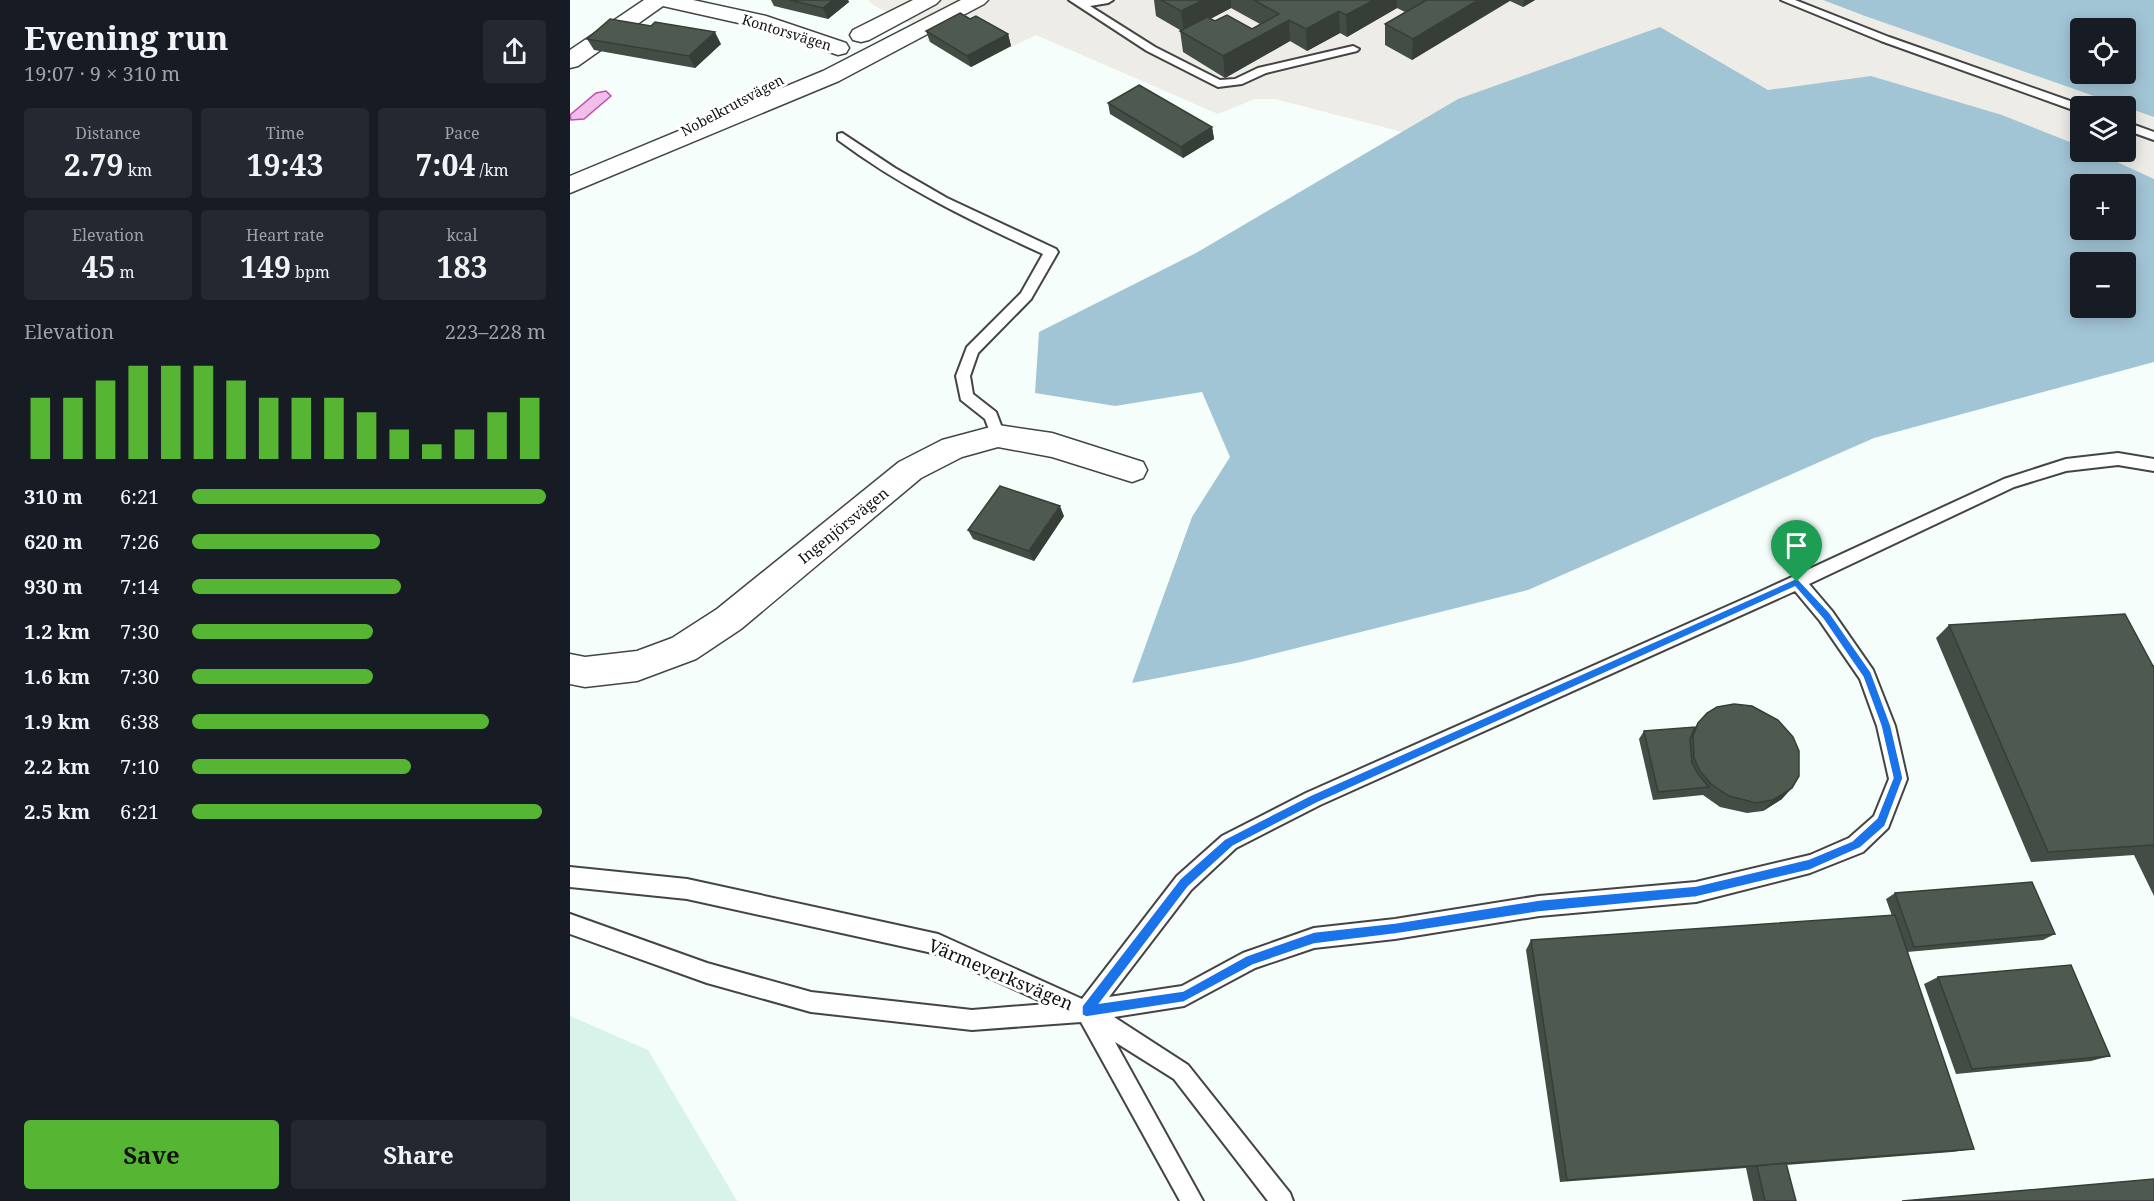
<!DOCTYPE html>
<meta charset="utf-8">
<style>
:root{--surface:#171b24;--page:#242831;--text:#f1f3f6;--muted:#9ea1a6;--accent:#57b534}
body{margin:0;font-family:"Noto Serif",serif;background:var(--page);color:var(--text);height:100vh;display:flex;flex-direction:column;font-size:22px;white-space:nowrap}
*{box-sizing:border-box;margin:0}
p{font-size:20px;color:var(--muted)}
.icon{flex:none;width:33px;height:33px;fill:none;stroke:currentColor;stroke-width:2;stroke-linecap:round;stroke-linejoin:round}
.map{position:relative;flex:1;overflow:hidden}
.details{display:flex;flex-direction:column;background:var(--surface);width:570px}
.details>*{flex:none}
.buttons{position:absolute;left:1500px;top:18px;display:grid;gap:12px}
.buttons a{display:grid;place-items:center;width:66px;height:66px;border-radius:6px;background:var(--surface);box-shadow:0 3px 15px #0003;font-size:30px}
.pin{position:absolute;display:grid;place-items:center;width:51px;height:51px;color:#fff;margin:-62px -26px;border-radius:50% 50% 50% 0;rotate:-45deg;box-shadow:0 0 6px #0007}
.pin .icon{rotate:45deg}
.round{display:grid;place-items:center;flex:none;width:63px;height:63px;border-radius:6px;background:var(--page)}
.head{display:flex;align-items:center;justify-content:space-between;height:102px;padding:0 24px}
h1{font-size:33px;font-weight:700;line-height:45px}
.metrics{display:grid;grid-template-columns:repeat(3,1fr);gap:9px;height:102px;padding:6px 24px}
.metrics div{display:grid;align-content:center;border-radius:6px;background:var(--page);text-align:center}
.metrics b{font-size:30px;font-weight:700}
.metrics small{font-size:16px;font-weight:400}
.metrics p{font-size:16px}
.chart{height:168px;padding:12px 24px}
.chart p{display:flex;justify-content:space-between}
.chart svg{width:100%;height:108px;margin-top:6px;stroke:var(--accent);stroke-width:6}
.cta{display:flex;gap:12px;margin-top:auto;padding:12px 24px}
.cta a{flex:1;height:69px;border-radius:6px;background:var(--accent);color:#111;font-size:24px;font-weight:700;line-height:69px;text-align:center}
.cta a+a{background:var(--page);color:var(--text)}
ul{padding:0 24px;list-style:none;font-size:20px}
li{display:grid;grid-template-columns:96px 72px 1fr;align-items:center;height:45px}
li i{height:15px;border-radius:8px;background:var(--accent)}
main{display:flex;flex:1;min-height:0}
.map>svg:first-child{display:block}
.industrial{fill:#eeece7;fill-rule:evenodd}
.farmland{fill:#d7f3ea}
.forest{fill:#a2c5d6;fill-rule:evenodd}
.water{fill:#f1beea;stroke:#c24cad;stroke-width:1.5}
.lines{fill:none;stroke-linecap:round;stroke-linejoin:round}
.service-casing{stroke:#444;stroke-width:4}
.minor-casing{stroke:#444;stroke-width:3}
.service{fill:#fff;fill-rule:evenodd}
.minor{fill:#fff;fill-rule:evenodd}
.wall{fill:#434d45;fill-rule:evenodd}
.shaded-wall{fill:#373e38}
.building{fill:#4e5950;stroke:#373e38;stroke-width:1.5}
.route{fill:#1a73e8;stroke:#fff;stroke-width:1.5;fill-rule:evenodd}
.labels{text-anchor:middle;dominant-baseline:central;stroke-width:6;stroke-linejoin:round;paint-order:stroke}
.far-street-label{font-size:14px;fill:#111;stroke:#fff}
.street-label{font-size:15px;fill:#111;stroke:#fff}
.near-street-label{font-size:18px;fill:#111;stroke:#fff}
</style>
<main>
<section class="details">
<div class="head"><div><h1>Evening run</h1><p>19:07 · 9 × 310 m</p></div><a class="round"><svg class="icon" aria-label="share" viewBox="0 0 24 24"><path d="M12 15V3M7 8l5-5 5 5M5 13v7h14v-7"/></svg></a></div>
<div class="metrics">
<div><p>Distance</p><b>2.79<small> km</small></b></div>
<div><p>Time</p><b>19:43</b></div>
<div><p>Pace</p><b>7:04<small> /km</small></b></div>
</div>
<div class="metrics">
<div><p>Elevation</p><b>45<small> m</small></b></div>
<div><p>Heart rate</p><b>149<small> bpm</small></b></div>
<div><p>kcal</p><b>183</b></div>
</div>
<div class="chart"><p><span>Elevation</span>223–228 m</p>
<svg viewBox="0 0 160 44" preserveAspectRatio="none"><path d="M5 44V19M15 44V19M25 44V12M35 44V6M45 44V6M55 44V6M65 44V12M75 44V19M85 44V19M95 44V19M105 44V25M115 44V32M125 44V38M135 44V32M145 44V25M155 44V19"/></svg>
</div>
<ul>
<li><b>310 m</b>6:21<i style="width:100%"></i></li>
<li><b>620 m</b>7:26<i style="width:53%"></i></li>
<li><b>930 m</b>7:14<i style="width:59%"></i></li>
<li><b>1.2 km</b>7:30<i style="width:51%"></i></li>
<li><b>1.6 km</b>7:30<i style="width:51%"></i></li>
<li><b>1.9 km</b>6:38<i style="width:84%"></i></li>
<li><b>2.2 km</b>7:10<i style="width:62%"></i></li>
<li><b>2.5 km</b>6:21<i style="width:99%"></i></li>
</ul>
<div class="cta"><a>Save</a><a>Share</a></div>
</section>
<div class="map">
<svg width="1584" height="1201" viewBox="0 0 1584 1201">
<rect width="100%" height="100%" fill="#f6fefb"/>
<path class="industrial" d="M298 0H1584V327L705 99H685L648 114 466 35 401 67 355 39 362 34 303 5ZM1510 28H1556V74H1510ZM1510 106H1556V152H1510ZM1510 184H1556V230H1510ZM1510 262H1556V308H1510Z"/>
<path class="farmland" d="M0 1016 78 1050 167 1201H0Z"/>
<path class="forest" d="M1253 0H1584V117L1295 16ZM1510 28H1556V74H1510Z
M1090 27 1198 90 1301 76 1432 115 1510 146V152H1525L1584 179V362L1304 438 958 590 671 662 562 683 622 517 660 457 632 392 545 406 465 393 469 332 626 253 888 99ZM1510 184H1556V230H1510ZM1510 262H1556V308H1510Z"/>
<path class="water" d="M36 91 41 96 14 119 1 120 0 115 26 93Z"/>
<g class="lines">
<defs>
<path id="service" d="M499 0H543L538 3 520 6 585 47 650 80 665 79 688 68 783 46 789 49 787 51 696 73 672 84 648 87 577 51Z
M1211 0H1225L1319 37 1514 106H1510V112L1506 111 1311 41Z
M1556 122 1584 132V140L1556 130Z
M272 133 325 168 377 198 486 249 488 252 461 299 408 353 400 376 403 394 426 412 435 436 433 440H423L415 419 391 400 386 376 397 347 451 293 473 254C401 221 331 187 268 140V134Z
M1548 453 1584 459V471L1548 465 1496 471 1444 487 1239 584 1262 611 1303 670 1325 726 1337 779 1318 828 1293 852 1240 873 1126 902 969 916 825 939 744 948 685 968 614 1006 544 1017 618 1065 720 1193 723 1201H698L604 1079 545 1042 633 1201H610L511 1022 402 1030 241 1012 137 983 0 934V914L137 963 241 992 402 1010 477 1004 367 954 117 899 0 887V867L117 879 368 934 512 999 607 876 652 836 736 793 1185 594 1434 479 1496 459ZM1225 591 1250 621 1290 679 1307 726 1319 779 1304 816 1279 838 1240 855 1126 882 969 896 825 919 744 928 673 953 612 986 539 997 621 890 666 848 750 805Z"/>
<path id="minor" d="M74 0H123L196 16 276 43 279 48 276 53 268 55 182 26 93 6 8 66 0 68V50Z
M343 0H370L366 4 299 40 291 42 283 40 280 35 283 30Z
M391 0H418L414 4 269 81 0 193V176L253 71Z
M428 425 482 433 573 462 577 470 573 478 562 482 482 457 428 447 392 457 351 478 171 629 126 659 67 681 15 687 0 684V654L15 657 67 651 102 638 147 609 329 462 372 440Z"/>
</defs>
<use href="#service" class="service-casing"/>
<use href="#minor" class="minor-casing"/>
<use href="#service" class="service"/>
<use href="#minor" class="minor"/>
</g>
<path class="wall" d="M201 0H278L279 2 258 19 204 6Z
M584 0H965L953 7 940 1 842 60 815 45V24L835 12 827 8 777 37 770 33 737 51 720 41 655 78 613 52 610 30 586 16ZM661 8 690 24 682 29 645 21 640 19Z
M400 19 438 34 441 46 401 67 360 42 356 31Z
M17 39 151 44 125 68 24 50Z
M538 103 642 127 644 139 613 158 540 114Z
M494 516 464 561 403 539 398 530Z
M1379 625 1584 666V896L1564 855 1461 862 1366 638Z
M1128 723 1212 799 1193 811 1177 813 1150 807 1133 795 1083 800 1069 739 1074 731 1125 727Z
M1325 893 1485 934 1473 940 1337 952 1404 1149 1382 1152 1216 1165 1226 1201H1183L1176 1168 990 1182 956 950 961 940 1322 916 1316 899Z
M1368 977 1540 1056 1521 1061 1386 1074 1354 984Z"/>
<path class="shaded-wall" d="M263 0H278L279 2 258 19 253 8Z
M633 0H661V8L614 33 611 11Z
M804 0H827V8L777 37 776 15Z
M908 0H940L842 60 843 39Z
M954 0H965L953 7Z
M769 11 770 33 737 51 736 29Z
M719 20 720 41 655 78 653 56Z
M145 32 151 44 125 68 119 56Z
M438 34 441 46 401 67 397 56Z
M642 127 644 139 613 158 611 147Z
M490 506 494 516 464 561 459 551Z
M1222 788 1212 799 1193 811 1203 800Z"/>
<path class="building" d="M220 0H263L253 8Z
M591 0H633L611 11Z
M684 0H804L776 15 769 11 736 29 719 20 653 56 610 31 637 17 645 21 657 15 682 29 709 14Z
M853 0H908L843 39 815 24 855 1Z
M390 13 400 19 406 16 438 34 397 56 356 31Z
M40 19 81 26 85 22 145 32 119 56 17 39Z
M569 85 642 127 611 147 538 103Z
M430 486 490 506 459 551 398 530Z
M1555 614 1583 666H1584V847L1583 845 1478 852 1379 625Z
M1164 704 1182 706 1208 720 1223 737 1229 751V776L1222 788 1203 800 1186 803 1159 796 1141 784 1130 771 1124 758 1123 736 1128 723 1137 713 1147 707Z
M1125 727 1120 739 1122 762 1128 774 1139 787 1088 792 1074 731Z
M1462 882 1485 934 1344 947 1325 893Z
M1325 915 1404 1149 997 1180 961 940Z
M1501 965 1540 1056 1402 1069 1368 977Z
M1216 1163 1226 1201H1195L1187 1166Z
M1584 1179V1201H1332Z"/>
<path class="route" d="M1227 578 1260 613 1301 672 1321 726 1333 778 1315 826 1290 848 1240 870 1126 897 969 912 825 934 744 944 683 965 614 1002 516 1017 512 1015V1006L610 879 655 839 739 796ZM1225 587 1253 619 1293 677 1311 726 1323 778 1307 818 1282 841 1239 859 1126 886 969 900 825 923 744 932 676 956 613 991 530 1003 618 887 663 846 747 803Z"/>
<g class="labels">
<g class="far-street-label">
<text transform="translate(217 32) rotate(17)">Kontorsvägen</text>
<text transform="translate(162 105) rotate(-28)">Nobelkrutsvägen</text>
</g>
<g class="street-label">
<text transform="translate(273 525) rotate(-39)">Ingenjörsvägen</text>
</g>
<g class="near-street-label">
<text transform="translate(431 974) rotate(23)">Värmeverksvägen</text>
</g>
</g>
</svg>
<div class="buttons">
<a><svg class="icon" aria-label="locate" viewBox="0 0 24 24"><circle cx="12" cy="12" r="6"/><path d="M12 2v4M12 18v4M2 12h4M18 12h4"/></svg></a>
<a><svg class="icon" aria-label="layers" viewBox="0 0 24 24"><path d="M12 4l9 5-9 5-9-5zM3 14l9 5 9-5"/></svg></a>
<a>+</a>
<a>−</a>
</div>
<div class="pin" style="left:1227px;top:582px;background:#1e9e55"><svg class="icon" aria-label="arrive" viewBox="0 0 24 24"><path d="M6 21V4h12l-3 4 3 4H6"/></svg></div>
</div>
</main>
